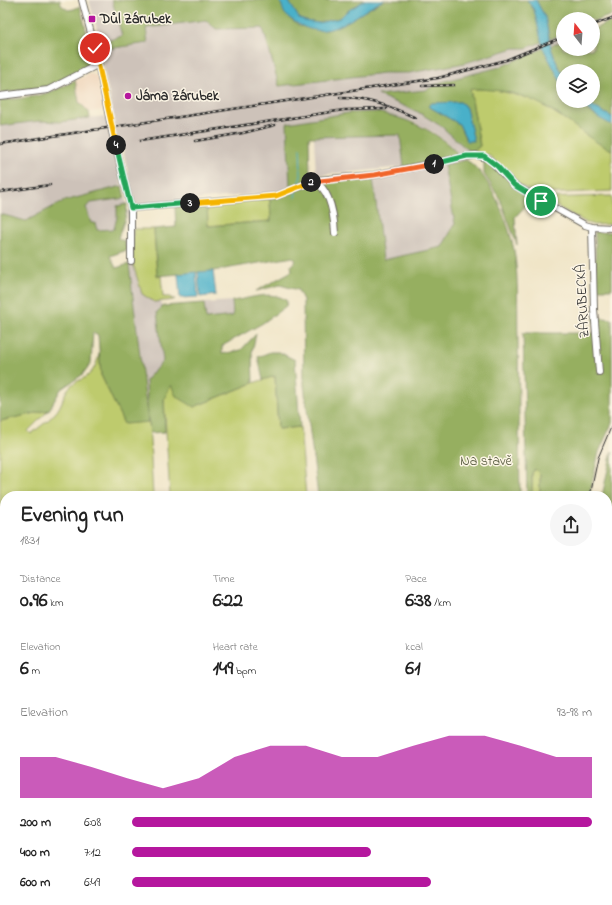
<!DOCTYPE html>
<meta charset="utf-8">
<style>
:root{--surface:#fff;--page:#f6f6f6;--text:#222;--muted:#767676;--accent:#b5179e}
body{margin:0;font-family:"Indie Flower",sans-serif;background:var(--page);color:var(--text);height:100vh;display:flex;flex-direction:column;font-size:15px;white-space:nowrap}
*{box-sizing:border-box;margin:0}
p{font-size:13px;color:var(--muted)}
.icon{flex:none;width:22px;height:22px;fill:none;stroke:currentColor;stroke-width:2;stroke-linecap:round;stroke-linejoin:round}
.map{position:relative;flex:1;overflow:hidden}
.panel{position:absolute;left:0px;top:491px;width:612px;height:414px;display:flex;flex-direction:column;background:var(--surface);border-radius:16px 16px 0 0;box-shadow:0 2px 6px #0003}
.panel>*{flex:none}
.needle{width:26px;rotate:343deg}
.fabs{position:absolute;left:556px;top:12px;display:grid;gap:8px}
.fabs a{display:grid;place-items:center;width:44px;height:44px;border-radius:50%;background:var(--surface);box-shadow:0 2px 6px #0003;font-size:20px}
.pin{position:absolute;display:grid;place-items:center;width:34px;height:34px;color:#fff;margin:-17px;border:2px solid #fff;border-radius:50%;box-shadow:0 1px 4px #0007}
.km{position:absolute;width:20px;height:20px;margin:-10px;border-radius:50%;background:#222;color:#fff;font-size:11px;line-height:20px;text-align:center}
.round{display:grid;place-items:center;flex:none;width:42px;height:42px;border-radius:21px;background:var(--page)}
.overview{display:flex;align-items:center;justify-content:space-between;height:68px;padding:0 20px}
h1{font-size:22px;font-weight:800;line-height:30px}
.figures{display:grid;grid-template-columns:repeat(3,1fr);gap:6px;height:68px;padding:4px 20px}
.figures div{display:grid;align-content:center}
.figures b{font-size:20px;font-weight:800}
.figures small{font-size:11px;font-weight:400}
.figures p{font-size:11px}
.chart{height:112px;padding:8px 20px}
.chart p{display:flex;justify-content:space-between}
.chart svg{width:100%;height:72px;margin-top:4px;fill:var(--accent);opacity:.7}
ul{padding:0 20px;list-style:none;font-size:13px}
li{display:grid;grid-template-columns:64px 48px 1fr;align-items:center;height:30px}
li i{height:10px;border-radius:5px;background:var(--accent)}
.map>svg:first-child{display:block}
.built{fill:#efd6bb}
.industrial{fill:#cdc2b9}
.green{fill:#becb6d;stroke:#747b4c}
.forest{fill:#96af60;stroke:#606d46;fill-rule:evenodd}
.water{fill:#4ab0c9;stroke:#3a6e7a}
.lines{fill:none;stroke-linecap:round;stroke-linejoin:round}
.stream{stroke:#4ab0c9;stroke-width:1}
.minor-casing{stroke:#706c62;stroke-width:8}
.major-casing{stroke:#706c62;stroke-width:10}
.minor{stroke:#fff;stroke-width:6}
.major{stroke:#fff;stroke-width:8}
.tram{stroke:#2b2b2b;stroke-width:1}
.rail-casing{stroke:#2b2b2b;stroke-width:2.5}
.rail{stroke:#fcf5e5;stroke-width:1;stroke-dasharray:3;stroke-linecap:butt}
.split-1-casing{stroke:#fff;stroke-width:8}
.split-2-casing{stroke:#fff;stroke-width:8}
.split-3-casing{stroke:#fff;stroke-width:8}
.split-4-casing{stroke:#fff;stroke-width:8}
.split-5-casing{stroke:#fff;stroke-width:8}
.split-1{stroke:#22a559;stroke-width:5}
.split-2{stroke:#f0652b;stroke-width:5}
.split-3{stroke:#f5b400;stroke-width:5}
.split-4{stroke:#22a559;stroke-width:5}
.split-5{stroke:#f5b400;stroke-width:5}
.poi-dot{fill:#b5179e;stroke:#fcf5e5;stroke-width:1.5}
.labels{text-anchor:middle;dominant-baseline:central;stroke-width:3;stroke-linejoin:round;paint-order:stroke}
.poi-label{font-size:14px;font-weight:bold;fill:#2b2b2b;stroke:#fcf5e5;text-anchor:start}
.street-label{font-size:14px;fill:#2b2b2b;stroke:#fcf5e5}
.park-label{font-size:14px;fill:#575b3f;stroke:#fcf5e5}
</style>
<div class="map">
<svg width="612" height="905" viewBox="0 0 612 905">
<rect width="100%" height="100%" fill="#fcf5e5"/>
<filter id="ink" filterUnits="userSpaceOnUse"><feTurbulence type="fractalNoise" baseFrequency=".025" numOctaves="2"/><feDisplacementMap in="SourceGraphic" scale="8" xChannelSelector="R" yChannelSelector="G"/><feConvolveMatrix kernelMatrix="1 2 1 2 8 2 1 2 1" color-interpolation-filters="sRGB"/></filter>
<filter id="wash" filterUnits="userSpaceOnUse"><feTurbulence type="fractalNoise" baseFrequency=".012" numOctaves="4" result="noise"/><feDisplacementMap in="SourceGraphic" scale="16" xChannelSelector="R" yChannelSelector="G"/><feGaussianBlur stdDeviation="0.9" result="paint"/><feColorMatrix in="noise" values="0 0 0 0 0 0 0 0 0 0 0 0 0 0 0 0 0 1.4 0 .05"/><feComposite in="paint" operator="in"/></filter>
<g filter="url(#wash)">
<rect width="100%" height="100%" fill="#f0e5c7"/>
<path class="built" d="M90 74 97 76 103 110 89 112 79 102 75 81Z"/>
<path class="industrial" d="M89 0H112L122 36 101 43Z
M206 20 216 29 263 28 280 86 383 73H409L465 63 514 48H526L563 34V41L500 67 441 82 426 90 379 95 418 112 441 126 471 153 459 155 448 143 433 132 414 122 376 112 348 113 287 123 290 187 280 192 135 205 121 140H112L122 186 64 201 26 221 0 214V126L39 121 60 122 105 116 108 124 115 123 100 50 148 43 146 28Z
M401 135 404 167 316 175 314 137Z
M444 165 455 224 442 247 383 260 373 178Z
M125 198 127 204 117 206V217L114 229 97 230 91 223 86 207 91 203Z
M139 209 134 213 133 264 140 290 158 302H161L163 306 157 312 163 361 146 380 149 422 129 264 127 211Z
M232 301 233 316 206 319 204 303Z
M612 889V905H580L579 900H607V890Z
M51 900H84L89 905H44Z"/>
<path class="green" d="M470 89H493L535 100 612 150V191L536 194 517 183 490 156 478 152 471 153 480 146Z
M612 196V224L594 225 587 223 542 198Z
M270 199 271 221 208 226 207 203Z
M133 229H154L157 276H161L163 297H171V299H175L173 300 154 302 142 294 133 264Z
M99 354 101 375 124 423 149 422 153 496H5V533L0 526V421L49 410 28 431 31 434C39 427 50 420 57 411 61 406 63 398 66 392 76 374 92 386 99 354Z
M275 376 278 429 300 427 306 496H170L164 399 171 385 194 407 253 383Z
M535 469 540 474V496H532V473Z
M0 746 5 753V844L0 848Z"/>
<path class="forest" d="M0 0H60L61 5 68 10 74 9 80 6 92 53V60L86 67 53 85 38 89 0 93Z
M112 0H279L288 17 299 26 327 30 341 25 384 0H527L534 10 542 42 526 48H514L465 63 409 73H383L279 86 263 28 216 29 206 20 146 28 148 43 100 50 101 43 122 36Z
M365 0 346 12 340 18 318 23 305 21 299 18 288 1Z
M536 0H612V15L593 22V19H563V34L550 39 545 17Z
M612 21V117L594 107 588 101H593V71H563V73L558 66 550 46 563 41V49H593V29Z
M544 48 563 86V101H576L591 113 612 125V150C597 144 583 133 570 123 536 98 513 89 470 89L480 146 471 153 441 126 418 112 378 95 426 90 441 82 500 67ZM460 102 463 104 466 108 474 141 465 138 459 124 428 106 432 103Z
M75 80 79 102 89 112 90 118 60 122 39 121 0 126V100C30 98 48 96 75 80Z
M376 112C409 119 436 130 459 155L404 167 400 135 309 137 310 179 290 187 287 123 348 113Z
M484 156 503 174 534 197 515 217 517 245 500 199 484 174Z
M466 160C490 173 509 224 514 250 519 279 517 311 518 341 519 392 519 444 520 496H318L304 385 303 300 298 290 280 285 256 291 292 271 291 265 296 261 293 257 213 271 157 276 154 229 176 227 175 207 207 203 208 226 271 221 270 199 312 184 373 178 383 260 442 247 455 224 444 165Z
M122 186 125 198 91 203 86 207 91 223H95L97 230 114 229 117 217V206L127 204C127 218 122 225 118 238L124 241 127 250 110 256 116 268 129 264 148 422 146 380 163 361 157 312 163 306 204 303 206 319 233 316 232 301C249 299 272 289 287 301L286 306 263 323 222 346V354L241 350 256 334 252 352 253 383 194 407 176 396 171 385 164 399 165 432 150 433 149 422 124 424 101 375 98 335 93 332 91 363 82 375 61 389 49 410 0 421V214L26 221 64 201Z
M595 232H612V289H596Z
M594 317 612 319V423L599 452 589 496H540V474L535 469 532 473V496H527L523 333H595Z
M270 352H279L295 360 300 427 278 429 275 376 263 380 258 357Z
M612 451V621L607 659V496H602Z
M0 526 5 533V629L0 623Z
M0 650 5 656V736L0 729Z
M612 746V877L607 878V755Z
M163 900H241L238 905H164Z
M249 900H498L483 905H246Z"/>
<path class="water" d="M279 0H288L299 18 305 21 318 23 340 18 346 12 365 0H384C349 17 326 49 287 16 282 12 283 5 279 0Z
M527 0H536L545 17 551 48 558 66 563 73V86L543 48 534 10Z
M576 101H588L594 107 612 117V125L599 118Z
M460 102 463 104 466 108 474 141H467L459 124 428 106 432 103Z
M213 271 216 295 200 297 198 272Z
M196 272 198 297 180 298 178 274Z"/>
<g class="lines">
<path class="stream" d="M298 185 301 176 300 148
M295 197 296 191"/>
</g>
</g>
<g filter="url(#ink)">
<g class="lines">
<defs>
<path id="minor" d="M82 0 95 48 112 131 131 208V261
M0 96 48 90 99 64
M314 181C331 190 334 216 335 233
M131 208 276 196 317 180 374 175 476 155 489 159 514 185 585 225 592 227 612 228
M592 227 594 309 599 372
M607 883 612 882
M571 900 572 905
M500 905 524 900"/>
<path id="major" d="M0 631 5 637
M0 643 5 649
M130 900 134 905
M141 900 142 905
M159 900 160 905"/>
</defs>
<use href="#minor" class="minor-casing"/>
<use href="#major" class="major-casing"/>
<use href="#minor" class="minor"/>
<use href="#major" class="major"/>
<path class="tram" d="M590 496 598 458 612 425
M571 900V905"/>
<defs>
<path id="rail" d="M593 25 612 18
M422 86 454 85
M340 98C368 98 390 106 416 118
M140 141 344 110 386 109
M195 141 243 133 275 125
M0 144 438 78 506 60 563 37
M0 192 50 185
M0 740 5 746
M121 900 125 905"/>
</defs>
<use href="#rail" class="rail-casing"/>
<use href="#rail" class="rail"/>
</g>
</g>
<g class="lines" filter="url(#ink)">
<defs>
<path id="split-1" d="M434 164 467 156H484L497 166 514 185 541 201"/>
<path id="split-2" d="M311 182 374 175 434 164"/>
<path id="split-3" d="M190 203 276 196 311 182"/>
<path id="split-4" d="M116 145 131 208 190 203"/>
<path id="split-5" d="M95 48 116 145"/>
</defs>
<use href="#split-1" class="split-1-casing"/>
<use href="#split-2" class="split-2-casing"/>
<use href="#split-3" class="split-3-casing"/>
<use href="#split-4" class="split-4-casing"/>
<use href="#split-5" class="split-5-casing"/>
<use href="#split-1" class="split-1"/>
<use href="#split-2" class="split-2"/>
<use href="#split-3" class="split-3"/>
<use href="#split-4" class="split-4"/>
<use href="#split-5" class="split-5"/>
</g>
<g class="poi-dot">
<rect x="88" y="15" width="8" height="8" rx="2"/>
<circle cx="128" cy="96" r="4"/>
</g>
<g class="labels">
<g class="poi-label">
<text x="100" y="19">Důl Zárubek</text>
<text x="136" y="96">Jáma Zárubek</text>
</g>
<g class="street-label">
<text transform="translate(583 301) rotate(-93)">ZÁRUBECKÁ</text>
</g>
<g class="park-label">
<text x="486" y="461">Na stavě</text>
</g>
</g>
</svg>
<div class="fabs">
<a><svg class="needle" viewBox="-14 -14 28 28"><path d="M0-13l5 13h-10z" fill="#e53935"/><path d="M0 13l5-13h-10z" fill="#767676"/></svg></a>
<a><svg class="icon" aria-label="layers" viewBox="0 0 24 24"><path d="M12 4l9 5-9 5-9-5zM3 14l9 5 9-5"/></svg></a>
</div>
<div class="pin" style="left:541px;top:201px;background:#1e9e55"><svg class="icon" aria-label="arrive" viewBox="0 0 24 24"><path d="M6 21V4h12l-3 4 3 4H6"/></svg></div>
<div class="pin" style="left:95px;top:48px;background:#d93025"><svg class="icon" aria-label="check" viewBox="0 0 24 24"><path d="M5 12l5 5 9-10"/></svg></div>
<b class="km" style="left:434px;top:164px">1</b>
<b class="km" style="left:311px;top:182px">2</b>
<b class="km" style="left:190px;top:203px">3</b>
<b class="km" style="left:116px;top:145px">4</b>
<section class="panel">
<div class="overview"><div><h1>Evening run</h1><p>18:31</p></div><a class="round"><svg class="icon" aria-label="share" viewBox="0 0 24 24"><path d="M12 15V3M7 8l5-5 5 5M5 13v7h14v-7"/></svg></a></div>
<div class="figures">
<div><p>Distance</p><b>0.96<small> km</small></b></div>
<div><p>Time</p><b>6:22</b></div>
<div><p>Pace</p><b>6:38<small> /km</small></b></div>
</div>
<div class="figures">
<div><p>Elevation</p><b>6<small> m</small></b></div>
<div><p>Heart rate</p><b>149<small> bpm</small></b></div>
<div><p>kcal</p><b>61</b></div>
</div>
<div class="chart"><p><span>Elevation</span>93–98 m</p>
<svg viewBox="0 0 160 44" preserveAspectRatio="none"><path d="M0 44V19L10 19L20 25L30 32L40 38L50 32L60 19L70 12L80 12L90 19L100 19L110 12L120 6L130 6L140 12L150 19L160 19V44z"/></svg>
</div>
<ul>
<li><b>200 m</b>6:08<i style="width:100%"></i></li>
<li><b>400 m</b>7:12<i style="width:52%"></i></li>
<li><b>600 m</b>6:49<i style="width:65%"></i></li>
</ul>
</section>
</div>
